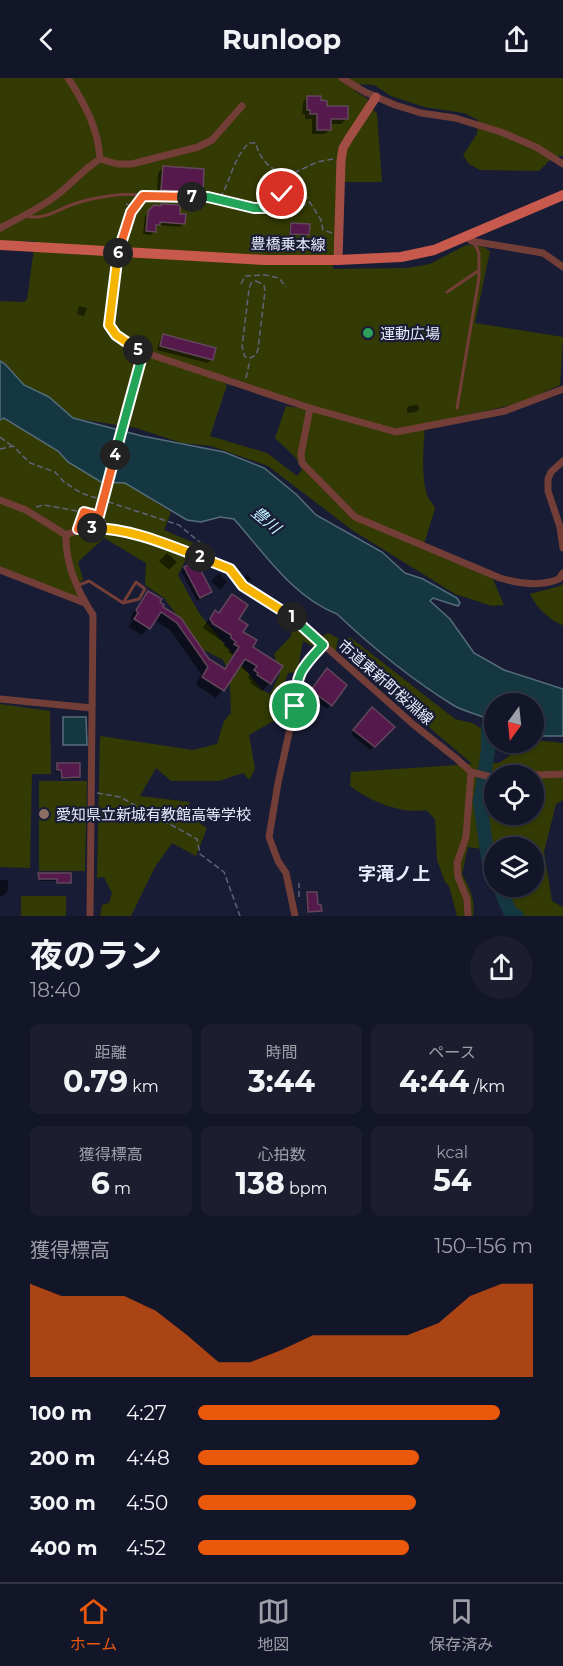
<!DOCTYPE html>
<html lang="ja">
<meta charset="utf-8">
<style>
:root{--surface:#131528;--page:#1c1e30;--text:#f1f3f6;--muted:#9d9fa8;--line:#323445;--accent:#ea580c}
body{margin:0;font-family:Montserrat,"Noto Sans JP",sans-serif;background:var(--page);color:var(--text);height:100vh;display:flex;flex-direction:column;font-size:22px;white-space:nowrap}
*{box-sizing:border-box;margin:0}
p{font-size:20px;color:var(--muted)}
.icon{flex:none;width:33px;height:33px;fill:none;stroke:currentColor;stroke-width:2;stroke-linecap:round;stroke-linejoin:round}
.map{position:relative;height:838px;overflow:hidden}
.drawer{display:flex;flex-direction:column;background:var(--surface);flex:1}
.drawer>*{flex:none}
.needle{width:39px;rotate:195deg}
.buttons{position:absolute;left:484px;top:615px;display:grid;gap:12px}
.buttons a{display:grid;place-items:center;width:60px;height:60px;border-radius:50%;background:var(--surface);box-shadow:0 2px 4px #0004,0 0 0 2px var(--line);font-size:30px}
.pin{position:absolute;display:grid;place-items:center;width:51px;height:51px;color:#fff;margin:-26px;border:3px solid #fff;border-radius:50%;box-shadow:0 2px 6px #0007}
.km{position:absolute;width:30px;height:30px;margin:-15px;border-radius:50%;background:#222;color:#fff;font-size:16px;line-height:30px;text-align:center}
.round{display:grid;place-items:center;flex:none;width:63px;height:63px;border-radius:32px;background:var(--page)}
.summary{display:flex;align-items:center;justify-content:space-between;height:102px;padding:0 30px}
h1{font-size:33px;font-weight:700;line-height:45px}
.metrics{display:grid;grid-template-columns:repeat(3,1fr);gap:9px;height:102px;padding:6px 30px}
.metrics div{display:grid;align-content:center;border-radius:9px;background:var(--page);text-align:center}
.metrics b{font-size:30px;font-weight:700}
.metrics small{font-size:16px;font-weight:400}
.metrics p{font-size:16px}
.chart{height:168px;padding:12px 30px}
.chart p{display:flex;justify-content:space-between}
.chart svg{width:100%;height:108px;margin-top:6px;fill:var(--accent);opacity:.7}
ul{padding:0 30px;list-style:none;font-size:20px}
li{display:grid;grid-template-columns:96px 72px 1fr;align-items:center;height:45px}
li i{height:15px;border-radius:8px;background:var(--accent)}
header{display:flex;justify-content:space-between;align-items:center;height:78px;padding:0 30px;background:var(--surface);font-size:27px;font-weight:700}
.menu{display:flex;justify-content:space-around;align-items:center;height:84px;border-top:2px solid var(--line);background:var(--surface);font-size:16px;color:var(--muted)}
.menu a{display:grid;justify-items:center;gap:3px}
.menu .active{color:var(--accent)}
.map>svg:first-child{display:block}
.green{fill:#333a03;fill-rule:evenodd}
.water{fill:#153742;stroke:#556d7a;stroke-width:1.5}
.shadow{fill:#0007}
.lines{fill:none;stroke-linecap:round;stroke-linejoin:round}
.river{stroke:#153742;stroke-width:14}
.building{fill:#551a4b;stroke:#62475b;stroke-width:1.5}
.path{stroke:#606379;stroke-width:1.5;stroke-dasharray:6 3;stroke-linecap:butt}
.lane{stroke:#733e37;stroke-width:3}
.street{stroke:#733e37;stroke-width:7}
.secondary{stroke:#a34e44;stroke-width:9}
.primary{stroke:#c7594d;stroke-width:10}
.split-1-casing{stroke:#fff;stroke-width:12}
.split-2-casing{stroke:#fff;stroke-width:12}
.split-3-casing{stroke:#fff;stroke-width:12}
.split-4-casing{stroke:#fff;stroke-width:12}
.split-5-casing{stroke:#fff;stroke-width:12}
.split-6-casing{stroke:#fff;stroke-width:12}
.split-7-casing{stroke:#fff;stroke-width:12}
.split-8-casing{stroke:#fff;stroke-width:12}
.split-1{stroke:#22a559;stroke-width:8}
.split-2{stroke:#f5b400;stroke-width:8}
.split-3{stroke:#f5b400;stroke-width:8}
.split-4{stroke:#f0652b;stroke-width:8}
.split-5{stroke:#22a559;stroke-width:8}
.split-6{stroke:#f5b400;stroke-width:8}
.split-7{stroke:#f0652b;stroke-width:8}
.split-8{stroke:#22a559;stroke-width:8}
.leisure-dot{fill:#2e9e5b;stroke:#191c35;stroke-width:2}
.education-dot{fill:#8d6e63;stroke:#191c35;stroke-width:2}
.labels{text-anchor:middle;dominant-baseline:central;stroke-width:4.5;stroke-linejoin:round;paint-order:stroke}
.street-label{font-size:15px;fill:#e9ecfe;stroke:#191c35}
.poi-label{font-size:15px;fill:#e9ecfe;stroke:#191c35;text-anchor:start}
.water-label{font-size:16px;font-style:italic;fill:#bdeeff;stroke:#191c35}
.quarter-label{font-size:18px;font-weight:bold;fill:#e9ecfe;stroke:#191c35}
</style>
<header><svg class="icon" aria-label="back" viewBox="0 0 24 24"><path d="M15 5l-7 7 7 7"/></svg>Runloop<svg class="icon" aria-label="share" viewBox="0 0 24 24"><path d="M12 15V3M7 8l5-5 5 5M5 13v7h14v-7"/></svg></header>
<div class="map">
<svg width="563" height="838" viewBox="0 0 563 838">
<rect width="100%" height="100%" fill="#191c35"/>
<path class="green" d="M0 0H563V78H554L539 93 480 92 469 86 463 77 477 56 478 42 464 35 424 29 391 18 374 7 358 6 355 13 368 21 367 27 377 35 382 104H338L333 191 407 190 430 186 466 167 482 168 490 173 475 245 563 259 560 307 517 326 425 346C424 366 420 400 428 419 430 424 434 424 435 431L423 469 492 499 504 527 492 528 455 516 352 452 268 388 211 368 182 365 136 350 73 340 49 319 24 307 5 286 0 283V223L23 224 27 222 35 163H0ZM228 299 313 328 302 377 304 385 300 377 309 336 306 331 286 328 275 360 296 380 302 392 297 398 267 375 210 358 227 307 225 306Z
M4 339 58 373 68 384 101 404 125 405 171 434 164 452 194 465 178 497 199 535 262 612 270 616 280 596 274 576 291 558 292 547 304 554 314 551 323 558 328 555 338 560 336 573H321L303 563 297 594 288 595 284 606 290 610 279 640 249 657 255 691 249 702 243 695 219 703H171L156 690 140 718 190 724 186 736 207 750 196 778 172 765 155 789 131 838H100L102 827 109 825 112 815 104 799 97 800 100 658 193 672 217 666 224 643 231 635 230 611 227 590 223 582 202 571 164 520 145 507 146 485 104 460 78 484 83 501 77 508 82 522 0 490V342Z
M563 505V547C550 543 536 529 530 516L560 508Z
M350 559 455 641 472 645 482 651 483 661 481 686 499 685 528 665 534 664V662L563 665V722L556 726 544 774 552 823 563 829V838H519L498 809 534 808V770H495V805L490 798 482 771 468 769 462 796C469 809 476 822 473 838H457L449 808 445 804 437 782 435 741 426 732C400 736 372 724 350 708L351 694 472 686 396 621 356 581 360 573 348 561ZM495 698H534V736H495Z
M0 626 50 633 51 696H32L30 790 0 789Z
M39 703H87L85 793H39Z
M21 818H66V838H21Z"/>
<path class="water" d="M276 93 292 94 301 116 300 118C287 117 275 111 274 97Z
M0 283 5 286 24 307 49 319 73 340 142 358 224 374 264 390 297 417 316 437 382 474 405 495 423 501 457 520 460 525 458 528 433 520 430 523 450 541 474 575 504 592 563 611V658H534V626H495V645C482 636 466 635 453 627 411 601 373 570 337 536 293 519 265 476 234 441L220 439 201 444 187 442 125 405 101 404 68 384 58 373 4 340 0 342Z
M63 639H86L87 667H63Z"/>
<path class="shadow" d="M308 19 320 24 325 30 346 41 341 46H330V51L325 56H312V41H305V36H302L303 24Z
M163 90 201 114 196 119 157 117 158 95Z
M162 127 178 137 184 145 180 149 158 147 151 157 143 156 145 138 155 129H160Z
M291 147 308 156 306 158 289 157V149Z
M79 228 87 230 84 238 77 236Z
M164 258 212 281 208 285 157 272 160 261Z
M418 327 419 332 416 334 407 335V330L409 328Z
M167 475 177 484 169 492 159 483Z
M185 490 210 514 207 518 197 523 181 493Z
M219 495 227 504 220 512 211 503Z
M247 496 251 501 245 507 242 503Z
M149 515 161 530 180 541 208 582 223 592 233 577 228 574 230 572 224 568 225 565 203 550 208 542 216 534 218 536 232 518 241 554 251 569 281 588 270 605 262 613 250 605 252 603 248 600 250 596 239 588 223 612 216 620 196 607 201 596 170 552 154 542 142 557 128 549 132 543 130 540 141 522Z
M324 595 345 607 327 631 308 616Z
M369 635 393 649 370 672 351 656Z
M58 686 79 699 77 701H61L60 694H55Z
M40 796 70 804 68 806H56V803H40Z
M0 802H8V813L3 818H0Z
M308 816 320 832 318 834 307 835 306 818Z"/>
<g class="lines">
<path class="river" d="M495 634 488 649V672L480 724 488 780 495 799
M499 808 510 834 517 838"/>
</g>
<path class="building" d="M307 18H321V22L327 23V28H348V41H331V52H317V36H310V32H307Z
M163 88 204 91 203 115 161 112Z
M161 126 180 127V136H186L185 146 160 144V147H156V154L146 153 148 133 154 127 161 128Z
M291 145 310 146 309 157 290 156Z
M163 256 216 270 213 282 160 268Z
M196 483 212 514 200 520 184 489Z
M148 513 162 521 160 524 164 527 163 529 181 540 209 581 225 591 239 569 234 566 236 564 231 560V557L213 546 210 541 215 532 219 535 221 532 232 516 248 527 239 541 248 547 243 554 257 562 253 569 283 588 271 606 257 597 258 595 254 592 257 588 245 581 224 613 202 599 208 589 177 545 161 534 150 551 134 541 138 535 136 532Z
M327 590 347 607 332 628 311 612Z
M372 629 395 649 375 669 353 652Z
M57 685H80V699L62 700 61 692H57Z
M38 795H71V805H57V801H39Z
M307 814H317L318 826 321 827 322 833 308 834Z"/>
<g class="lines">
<path class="path" d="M273 101 280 93
M149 118 208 119 242 128 269 131 301 129 310 124
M220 120C231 102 233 80 249 65H256C257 75 268 91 279 93 283 93 289 92 294 93
M126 126 133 128
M280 129 282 116 290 118
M332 155 323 152 321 142 301 110 296 94 317 84 333 81
M122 163 131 134 138 124
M256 203 264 207 265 213 258 271 256 277 250 280 245 279 242 269 249 211 251 205Z
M241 206 245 198 265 197 279 200 286 209
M246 300 250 282
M0 359 12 368
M0 371 13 368 30 385 55 394 64 404 81 415 179 447 215 477
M36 429 44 427 83 434 80 446
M84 434 99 438 107 444
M99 438 142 280
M97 715 120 719 197 761 200 776 224 794 240 838
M299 819V805"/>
<path class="lane" d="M26 138C45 143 59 130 77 125 93 120 128 113 143 118
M447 214 478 193
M457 330 479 200V176L477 170 472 164
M79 507 89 503 123 525 139 521 145 511 136 504 123 525"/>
<path class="street" d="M342 0 365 14 395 27 421 35 455 40 501 54 536 69 563 86
M100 81 117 86H132L198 69 212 62 242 28
M0 150C18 141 36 132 53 120 70 108 82 92 100 81 98 50 85 26 68 0
M468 158 471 163 543 175 563 189
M118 174 109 247C118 260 129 266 143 274L310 330 396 354 505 333 563 311
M310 330 301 376 302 385 355 439 500 500C520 506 540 509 559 501L563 495
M563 383 551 394 548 401V413L560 449 563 470
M0 422 26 432 66 457
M66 457C107 436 183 472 223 488 232 493 236 501 243 509 258 523 281 529 297 543L414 647 457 681 471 694 495 700
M66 457C65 485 78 514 93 537L90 838
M0 492 85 525
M0 621 92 630
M504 698 510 692 539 697 563 696
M295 838 286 795 278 783 269 759 278 705 293 637 295 609 304 588 323 567
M468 838 467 821 458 799 457 785 466 759 471 694"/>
<path class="secondary" d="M338 182 341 83 343 70 349 60 376 19"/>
<path class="primary" d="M0 167 265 182H338L401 179 434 172 563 117"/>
</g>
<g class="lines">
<defs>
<path id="split-1" d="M292 539 323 567C301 591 296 595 295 628"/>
<path id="split-2" d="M200 479 230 491 243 508 292 539"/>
<path id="split-3" d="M92 450C129 450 166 466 200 479"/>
<path id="split-4" d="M92 450 78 451 84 434 99 438 115 377"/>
<path id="split-5" d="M115 377 142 278 143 274 138 272"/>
<path id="split-6" d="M118 175 109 247 116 257 138 272"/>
<path id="split-7" d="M118 175 131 134 143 118 192 119"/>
<path id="split-8" d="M192 119H208L254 130H280L282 116"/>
</defs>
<use href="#split-1" class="split-1-casing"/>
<use href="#split-2" class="split-2-casing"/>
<use href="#split-3" class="split-3-casing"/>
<use href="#split-4" class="split-4-casing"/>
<use href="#split-5" class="split-5-casing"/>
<use href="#split-6" class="split-6-casing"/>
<use href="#split-7" class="split-7-casing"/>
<use href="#split-8" class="split-8-casing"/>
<use href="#split-1" class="split-1"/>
<use href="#split-2" class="split-2"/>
<use href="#split-3" class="split-3"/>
<use href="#split-4" class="split-4"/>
<use href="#split-5" class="split-5"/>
<use href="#split-6" class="split-6"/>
<use href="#split-7" class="split-7"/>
<use href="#split-8" class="split-8"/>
</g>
<circle class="leisure-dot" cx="368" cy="255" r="6"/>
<circle class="education-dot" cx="44" cy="736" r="6"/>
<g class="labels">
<g class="street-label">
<text transform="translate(288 166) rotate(1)">豊橋乗本線</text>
<text transform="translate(386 604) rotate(41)">市道東新町桜淵線</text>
</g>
<g class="poi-label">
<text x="380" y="255">運動広場</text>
<text x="56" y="736">愛知県立新城有教館高等学校</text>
</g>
<g class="water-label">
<text transform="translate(266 442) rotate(40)">豊川</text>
</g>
<g class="quarter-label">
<text x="394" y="796">字滝ノ上</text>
</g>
</g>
</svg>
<div class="buttons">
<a><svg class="needle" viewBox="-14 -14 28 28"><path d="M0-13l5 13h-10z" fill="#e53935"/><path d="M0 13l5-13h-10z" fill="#9d9fa8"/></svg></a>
<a><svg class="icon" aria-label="locate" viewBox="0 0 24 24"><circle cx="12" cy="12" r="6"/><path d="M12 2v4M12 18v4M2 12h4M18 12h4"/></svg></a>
<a><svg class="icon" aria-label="layers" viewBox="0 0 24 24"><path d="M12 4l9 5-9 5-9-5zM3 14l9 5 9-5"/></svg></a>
</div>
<div class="pin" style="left:295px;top:628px;background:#1e9e55"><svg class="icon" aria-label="arrive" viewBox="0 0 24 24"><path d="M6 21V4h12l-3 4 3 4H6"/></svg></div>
<div class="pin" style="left:282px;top:116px;background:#d93025"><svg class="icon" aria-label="check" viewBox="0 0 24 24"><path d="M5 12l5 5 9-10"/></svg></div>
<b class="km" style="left:292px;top:539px">1</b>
<b class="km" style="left:200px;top:479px">2</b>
<b class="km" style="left:92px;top:450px">3</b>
<b class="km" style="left:115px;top:377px">4</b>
<b class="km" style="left:138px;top:272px">5</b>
<b class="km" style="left:118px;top:175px">6</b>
<b class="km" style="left:192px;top:119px">7</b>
</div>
<section class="drawer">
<div class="summary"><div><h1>夜のラン</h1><p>18:40</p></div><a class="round"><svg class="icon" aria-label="share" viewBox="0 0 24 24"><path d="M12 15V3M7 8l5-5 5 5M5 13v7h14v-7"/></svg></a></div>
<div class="metrics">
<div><p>距離</p><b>0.79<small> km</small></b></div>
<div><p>時間</p><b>3:44</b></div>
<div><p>ペース</p><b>4:44<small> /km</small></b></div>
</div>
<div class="metrics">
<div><p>獲得標高</p><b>6<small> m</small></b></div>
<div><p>心拍数</p><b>138<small> bpm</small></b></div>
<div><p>kcal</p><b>54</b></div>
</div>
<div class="chart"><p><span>獲得標高</span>150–156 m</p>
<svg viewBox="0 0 160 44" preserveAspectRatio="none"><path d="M0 44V6L10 11L20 11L30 11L40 17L50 27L60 38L70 38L80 33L90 27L100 27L110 27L120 27L130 22L140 11L150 6L160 6V44z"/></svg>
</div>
<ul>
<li><b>100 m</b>4:27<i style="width:90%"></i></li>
<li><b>200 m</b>4:48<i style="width:66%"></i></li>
<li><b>300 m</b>4:50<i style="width:65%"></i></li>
<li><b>400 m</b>4:52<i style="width:63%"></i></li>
</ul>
</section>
<nav class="menu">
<a class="active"><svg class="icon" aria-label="home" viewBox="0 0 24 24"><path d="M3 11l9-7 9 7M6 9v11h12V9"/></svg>ホーム</a>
<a><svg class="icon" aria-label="map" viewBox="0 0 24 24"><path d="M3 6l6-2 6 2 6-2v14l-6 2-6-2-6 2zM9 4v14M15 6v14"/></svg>地図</a>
<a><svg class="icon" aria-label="saved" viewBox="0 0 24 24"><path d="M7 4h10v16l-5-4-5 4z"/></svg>保存済み</a>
</nav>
